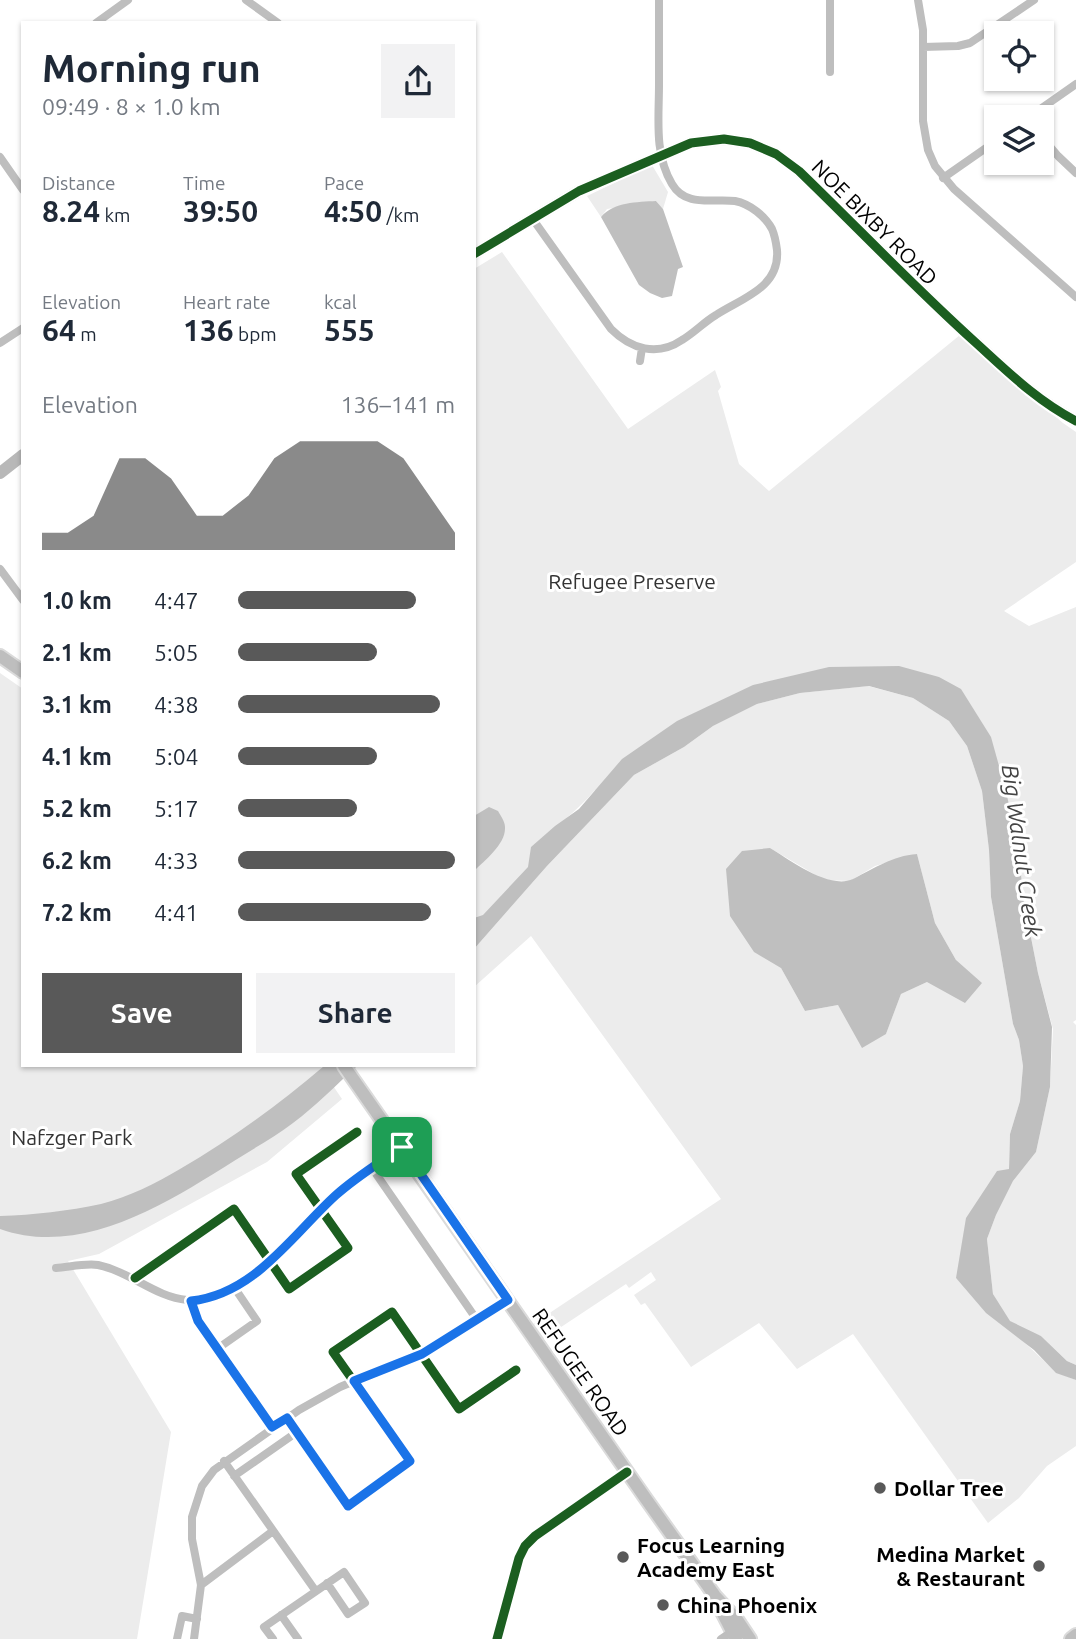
<!DOCTYPE html>
<meta charset="utf-8">
<style>
:root{--surface:#fff;--page:#f2f2f3;--text:#1f2937;--muted:#747a83;--accent:#595959}
body{margin:0;font-family:Ubuntu,sans-serif;background:var(--page);color:var(--text);height:100vh;display:flex;flex-direction:column;font-size:26px;white-space:nowrap}
*{box-sizing:border-box;margin:0}
p{font-size:23px;color:var(--muted)}
.icon{flex:none;width:38px;height:38px;fill:none;stroke:currentColor;stroke-width:2;stroke-linecap:round;stroke-linejoin:round}
.map{position:relative;flex:1;overflow:hidden}
.details{position:absolute;left:21px;top:21px;width:455px;height:1046px;display:flex;flex-direction:column;background:var(--surface);border-radius:0px;box-shadow:0 2px 5px #0004}
.details>*{flex:none}
.controls{position:absolute;left:984px;top:21px;display:grid;gap:14px}
.controls a{display:grid;place-items:center;width:70px;height:70px;border-radius:0px;background:var(--surface);box-shadow:0 2px 5px #0004;font-size:35px}
.pin{position:absolute;display:grid;place-items:center;width:60px;height:60px;color:#fff;margin:-30px;border-radius:14px;box-shadow:0 4px 10px #0006}
.round{display:grid;place-items:center;flex:none;width:74px;height:74px;border-radius:0px;background:var(--page)}
.overview{display:flex;align-items:center;justify-content:space-between;height:119px;padding:0 21px}
h1{font-size:38px;font-weight:700;line-height:52px}
.metrics{display:grid;grid-template-columns:repeat(3,1fr);gap:10px;height:119px;padding:7px 21px}
.metrics div{display:grid;align-content:center}
.metrics b{font-size:30px;font-weight:700}
.metrics small{font-size:19px;font-weight:400}
.metrics p{font-size:19px}
.chart{height:196px;padding:14px 21px}
.chart p{display:flex;justify-content:space-between}
.chart svg{width:100%;height:126px;margin-top:7px;fill:var(--accent);opacity:.7}
.primary-button{display:flex;gap:14px;margin-top:auto;padding:14px 21px}
.primary-button a{flex:1;height:80px;border-radius:0px;background:var(--accent);color:#fff;font-size:28px;font-weight:700;line-height:80px;text-align:center}
.primary-button a+a{background:var(--page);color:var(--text)}
ul{padding:0 21px;list-style:none;font-size:23px}
li{display:grid;grid-template-columns:112px 84px 1fr;align-items:center;height:52px}
li i{height:18px;border-radius:9px;background:var(--accent)}
.map>svg:first-child{display:block}
.green{fill:#ececec;fill-rule:evenodd}
.water{fill:#bfbfbf}
.lines{fill:none;stroke-linecap:round;stroke-linejoin:round}
.primary-casing{stroke:#dbdbdb;stroke-width:16}
.street{stroke:#bebebe;stroke-width:8}
.secondary{stroke:#b8b8b8;stroke-width:12}
.primary{stroke:#bebebe;stroke-width:12}
.cycleway-casing{stroke:#fff;stroke-width:13}
.cycleway{stroke:#1b5e20;stroke-width:9}
.route-casing{stroke:#fff;stroke-width:14}
.route{stroke:#1a73e8;stroke-width:9}
.poi-dot{fill:#595959;stroke:#fff;stroke-width:2.5}
.labels{text-anchor:middle;dominant-baseline:central;stroke-width:6;stroke-linejoin:round;paint-order:stroke}
.street-label{font-size:21px;fill:#000;stroke:#fff}
.park-label{font-size:21px;fill:#333;stroke:#fff}
.poi-label{font-size:21px;font-weight:bold;fill:#000;stroke:#fff;text-anchor:start}
.water-label{font-size:23px;font-style:italic;fill:#444;stroke:#fff}
</style>
<div class="map">
<svg width="1076" height="1639" viewBox="0 0 1076 1639">
<rect width="100%" height="100%" fill="#fff"/>
<path class="green" d="M652 165 668 192 663 209 656 201 607 209 601 217 587 196Z
M502 252 628 429 715 370 721 387 718 391 739 464 769 491 960 335 1063 423 1076 432V562L1004 611 1029 626 1076 607V1020L1073 1022 1076 1025V1365L1067 1361 1041 1336 1008 1324 993 1294 987 1239 996 1215 1013 1181 1036 1152 1050 1087 1053 1029 1038 973 1024 902 1018 847 939 677 767 684 594 791C576 813 552 828 532 847L539 859 474 927V269Z
M0 673 23 689V1066H324L321 1068 342 1099 267 1162 99 1254 68 1261 171 1432 137 1639H0Z
M868 686 913 698 949 721 967 746 982 791 989 850 991 897 1013 1024 1019 1040 1023 1066 1020 1101 1010 1134 1009 1169 956 1278 1056 1372 1076 1380V1446L1047 1466 1019 1498 988 1523 853 1334 797 1369 759 1323 691 1367 645 1303 641 1305 634 1295 656 1280 651 1272 629 1288 626 1284 543 1339 533 1324 721 1199 531 936 474 987V949L547 866 634 775 684 747 713 726 757 704 800 693ZM770 848 824 880 850 881 875 866 917 854 935 923 956 960 927 982 901 994 886 1034 838 1005 805 1011 781 968Z"/>
<path class="water" d="M656 201 663 209 683 267 678 269 672 296 662 298 650 293 639 285 601 217C614 202 637 202 656 201Z
M899 666 939 677 961 689 991 737 1006 791 1018 847 1024 902 1038 973 1052 1027 1050 1087 1036 1152 1013 1181 996 1215 987 1239 993 1294 1010 1321 1041 1336 1067 1361 1076 1365V1380L1056 1373 1034 1350 986 1313 956 1278 966 1218 997 1171 1009 1169 1010 1134 1020 1101 1023 1066 1019 1040 1013 1024 991 897 989 850 982 791 967 746 949 721 913 698 869 686 800 693 757 704 713 726 684 747 634 775 547 866 474 949V918L483 915 528 867 531 847 555 826 579 809 622 759 677 721 753 685 829 667Z
M489 807 498 811C501 816 505 822 505 827 506 844 485 860 474 871V816Z
M770 848C790 860 829 890 853 879 875 868 892 856 917 854L935 923 956 960 982 983 965 1003 927 982 901 994 886 1034 862 1048 838 1005 805 1011 781 968 754 952 730 916 726 869 742 851Z
M324 1066H357C336 1085 316 1106 293 1123 275 1137 254 1148 234 1161 167 1203 82 1258 0 1229V1216C34 1215 68 1211 101 1204 129 1197 156 1183 180 1169 232 1139 278 1105 324 1066Z"/>
<g class="lines">
<defs>
<path id="primary" d="M0 656 23 672
M344 1066 646 1499 715 1596 738 1621 750 1639
M719 1606 736 1639
M1071 1639 1076 1635"/>
</defs>
<use href="#primary" class="primary-casing"/>
<path class="street" d="M246 0 278 23
M918 0 923 30V121L928 150 935 166 954 189 1076 297
M96 23 128 0
M923 47 958 46 970 43 1034 0
M830 72V0
M1029 117 1076 84
M1041 136 1058 156 1076 173
M0 157 23 190
M943 178 996 141
M532 218 611 329C631 349 657 357 682 340 694 333 704 322 716 315 742 298 780 288 777 250 776 242 775 236 772 229 765 216 750 204 735 201 713 198 686 208 672 184 654 154 659 118 659 85 659 57 659 28 659 0
M0 343 23 328
M640 361 642 348
M0 569 23 600
M372 1168 477 1320
M56 1268C69 1267 86 1263 98 1265 131 1272 155 1297 187 1300 244 1306 299 1229 337 1195 356 1177 380 1163 402 1147
M135 1278 234 1209 289 1289 348 1248 296 1174 357 1132
M191 1301 198 1321 272 1427
M217 1349 257 1321 234 1287
M287 1418 348 1506 410 1461 333 1352 392 1312 459 1409 516 1370
M224 1461 315 1590
M234 1476 297 1432
M201 1585 273 1531
M281 1615 298 1639
M177 1639 182 1616 197 1619
M194 1639 201 1585 192 1539V1517L202 1486 214 1470 299 1410 340 1387 433 1348 507 1300
M273 1639 264 1627 344 1572 365 1603 348 1614 327 1583
M497 1639 519 1558 525 1546 535 1536 627 1472
M721 1639 736 1629"/>
<path class="secondary" d="M474 254 579 191 691 143 724 139 750 143 776 154 799 171C858 228 914 287 975 342 1007 371 1037 401 1076 421
M0 473 23 455"/>
<use href="#primary" class="primary"/>
<defs>
<path id="cycleway" d="M474 254 579 191 691 143 724 139 750 143 776 154 799 171C858 228 914 287 975 342 1007 371 1037 401 1076 421
M135 1278 234 1209 289 1289 348 1248 296 1174 357 1132
M287 1418 348 1506 410 1461 333 1352 392 1312 459 1409 516 1370
M497 1639 519 1558 525 1546 535 1536 627 1472"/>
</defs>
<use href="#cycleway" class="cycleway-casing"/>
<use href="#cycleway" class="cycleway"/>
</g>
<g class="lines">
<defs>
<path id="route" d="M402 1147 508 1300 422 1354 354 1381 410 1461 348 1506 287 1418 272 1427 198 1321 191 1301C255 1294 292 1235 336 1195 356 1177 379 1163 402 1147Z"/>
</defs>
<use href="#route" class="route-casing"/>
<use href="#route" class="route"/>
</g>
<g class="poi-dot">
<circle cx="880" cy="1488" r="7"/>
<circle cx="623" cy="1557" r="7"/>
<circle cx="1039" cy="1566" r="7"/>
<circle cx="663" cy="1605" r="7"/>
</g>
<g class="labels">
<g class="street-label">
<text transform="translate(875 222) rotate(45)">NOE BIXBY ROAD</text>
<text transform="translate(581 1372) rotate(55)">REFUGEE ROAD</text>
</g>
<g class="park-label">
<text x="632" y="581">Refugee Preserve</text>
<text x="72" y="1137">Nafzger Park</text>
</g>
<g class="poi-label">
<text x="894" y="1488">Dollar Tree</text>
<text x="637" y="1545">Focus Learning<tspan x="637" dy="24">Academy East</tspan></text>
<text x="1025" y="1554" text-anchor="end">Medina Market<tspan x="1025" dy="24">&amp; Restaurant</tspan></text>
<text x="677" y="1605">China Phoenix</text>
</g>
<g class="water-label">
<text transform="translate(1022 851) rotate(82)">Big Walnut Creek</text>
</g>
</g>
</svg>
<div class="controls">
<a><svg class="icon" aria-label="locate" viewBox="0 0 24 24"><circle cx="12" cy="12" r="6"/><path d="M12 2v4M12 18v4M2 12h4M18 12h4"/></svg></a>
<a><svg class="icon" aria-label="layers" viewBox="0 0 24 24"><path d="M12 4l9 5-9 5-9-5zM3 14l9 5 9-5"/></svg></a>
</div>
<div class="pin" style="left:402px;top:1147px;background:#1e9e55"><svg class="icon" aria-label="arrive" viewBox="0 0 24 24"><path d="M6 21V4h12l-3 4 3 4H6"/></svg></div>
<section class="details">
<div class="overview"><div><h1>Morning run</h1><p>09:49 · 8 × 1.0 km</p></div><a class="round"><svg class="icon" aria-label="share" viewBox="0 0 24 24"><path d="M12 15V3M7 8l5-5 5 5M5 13v7h14v-7"/></svg></a></div>
<div class="metrics">
<div><p>Distance</p><b>8.24<small> km</small></b></div>
<div><p>Time</p><b>39:50</b></div>
<div><p>Pace</p><b>4:50<small> /km</small></b></div>
</div>
<div class="metrics">
<div><p>Elevation</p><b>64<small> m</small></b></div>
<div><p>Heart rate</p><b>136<small> bpm</small></b></div>
<div><p>kcal</p><b>555</b></div>
</div>
<div class="chart"><p><span>Elevation</span>136–141 m</p>
<svg viewBox="0 0 160 44" preserveAspectRatio="none"><path d="M0 44V38L10 38L20 32L30 12L40 12L50 19L60 32L70 32L80 25L90 12L100 6L110 6L120 6L130 6L140 12L150 25L160 38V44z"/></svg>
</div>
<ul>
<li><b>1.0 km</b>4:47<i style="width:82%"></i></li>
<li><b>2.1 km</b>5:05<i style="width:64%"></i></li>
<li><b>3.1 km</b>4:38<i style="width:93%"></i></li>
<li><b>4.1 km</b>5:04<i style="width:64%"></i></li>
<li><b>5.2 km</b>5:17<i style="width:55%"></i></li>
<li><b>6.2 km</b>4:33<i style="width:100%"></i></li>
<li><b>7.2 km</b>4:41<i style="width:89%"></i></li>
</ul>
<div class="primary-button"><a>Save</a><a>Share</a></div>
</section>
</div>
